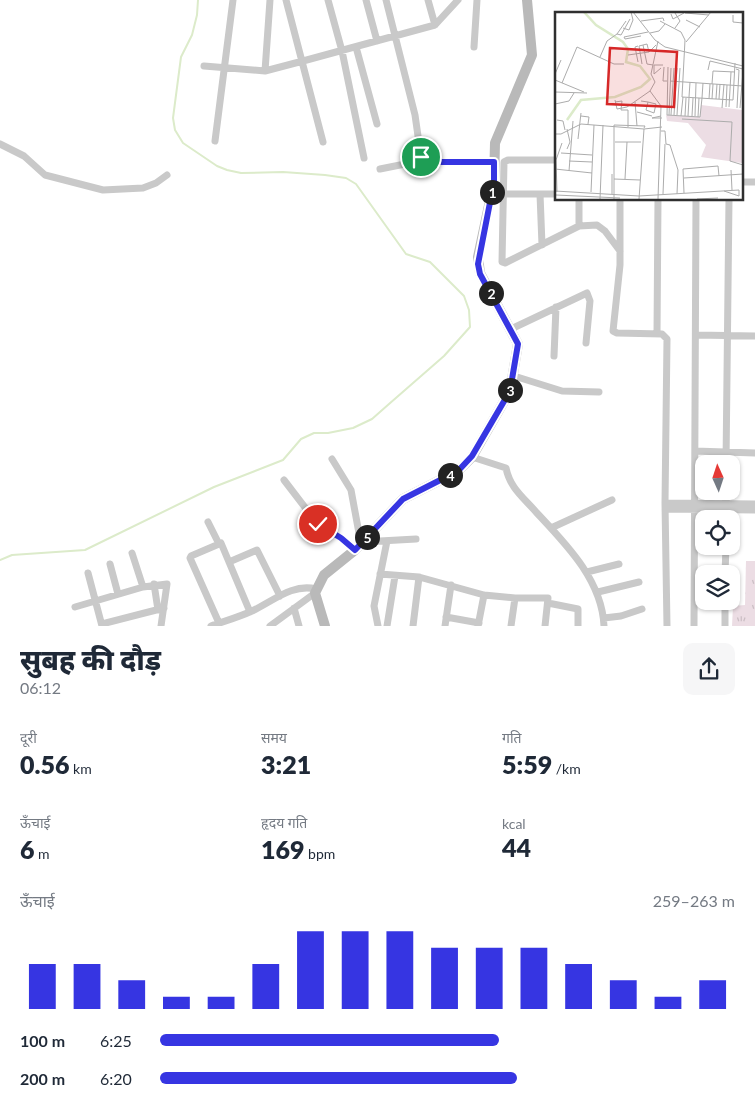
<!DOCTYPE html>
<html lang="hi">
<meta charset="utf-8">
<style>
:root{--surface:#fff;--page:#f6f6f7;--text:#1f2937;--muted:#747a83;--accent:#3635e2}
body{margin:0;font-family:Lato,"Noto Sans Devanagari",sans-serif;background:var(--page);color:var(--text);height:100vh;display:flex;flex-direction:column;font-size:19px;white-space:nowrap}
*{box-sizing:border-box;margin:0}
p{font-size:16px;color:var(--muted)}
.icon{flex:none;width:28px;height:28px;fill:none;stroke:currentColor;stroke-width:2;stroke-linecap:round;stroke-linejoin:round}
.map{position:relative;height:626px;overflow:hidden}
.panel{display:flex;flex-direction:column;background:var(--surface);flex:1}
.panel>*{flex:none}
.needle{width:32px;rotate:357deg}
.tools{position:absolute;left:695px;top:455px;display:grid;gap:10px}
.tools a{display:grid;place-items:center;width:45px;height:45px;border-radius:10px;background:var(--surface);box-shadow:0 1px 4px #0004;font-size:25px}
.pin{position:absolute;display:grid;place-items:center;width:42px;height:42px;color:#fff;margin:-21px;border:2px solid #fff;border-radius:50%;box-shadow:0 1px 5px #0007}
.km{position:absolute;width:25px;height:25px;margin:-12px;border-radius:50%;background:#222;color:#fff;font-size:14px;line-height:25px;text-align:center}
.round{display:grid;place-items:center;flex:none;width:52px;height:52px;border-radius:10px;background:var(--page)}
.head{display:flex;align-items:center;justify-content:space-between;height:85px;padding:0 20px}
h1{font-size:28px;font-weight:800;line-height:38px}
.metrics{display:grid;grid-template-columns:repeat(3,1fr);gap:8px;height:85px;padding:5px 20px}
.metrics div{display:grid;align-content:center}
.metrics b{font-size:25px;font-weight:800}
.metrics small{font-size:14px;font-weight:400}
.metrics p{font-size:14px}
.chart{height:140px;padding:10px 20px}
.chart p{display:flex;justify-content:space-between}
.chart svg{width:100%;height:90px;margin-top:5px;stroke:var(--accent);stroke-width:6}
ul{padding:0 20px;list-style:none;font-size:16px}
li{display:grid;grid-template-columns:80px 60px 1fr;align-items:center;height:38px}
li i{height:12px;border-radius:6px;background:var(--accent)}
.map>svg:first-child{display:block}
.park{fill:url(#park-tufts)}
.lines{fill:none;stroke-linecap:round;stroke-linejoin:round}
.stream{stroke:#dcebca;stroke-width:2}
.street{stroke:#c9c9c9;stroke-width:7}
.secondary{stroke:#b9b9b9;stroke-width:10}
.route-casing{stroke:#fff;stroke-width:10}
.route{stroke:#3635e2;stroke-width:6}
.inset-river{fill:none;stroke:#dcebca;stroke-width:2.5}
.inset-road{fill:none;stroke:#acacac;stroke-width:1}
.view{fill:#d62828;fill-opacity:0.15;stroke:#d62828;stroke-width:2.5}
.inset-edge{fill:none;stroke:#2f2f2f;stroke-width:2.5}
</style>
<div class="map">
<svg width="755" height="626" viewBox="0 0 755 626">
<defs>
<pattern id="park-tufts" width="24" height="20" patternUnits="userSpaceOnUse" patternTransform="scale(1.25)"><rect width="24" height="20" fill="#ecdde4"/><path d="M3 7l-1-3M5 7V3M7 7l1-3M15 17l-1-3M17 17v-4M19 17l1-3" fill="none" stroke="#cbbec4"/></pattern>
</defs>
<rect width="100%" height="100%" fill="#fff"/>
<path class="park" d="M746 561H755V626H732L733 606 745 605Z"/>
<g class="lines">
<path class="stream" d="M0 560 12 555 85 550 214 487 283 460 301 439 314 433H328L353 428 372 419 389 404 444 356 470 327 469 310 464 296 430 262 406 254 356 184 346 178 325 175 283 172 241 173 227 170 217 166 183 143 175 130 173 118 181 57 192 35 197 15 198 0"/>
<path class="street" d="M286 0 323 142
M328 0 342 51 364 158
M366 0 377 41
M386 0 415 115 421 157 428 162H494
M428 0 435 25
M356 47 377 124
M474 47 477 0
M204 66 265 71 303 61 435 25 458 0
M265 71 270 0
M215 141 233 0
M0 144 24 156 45 175 103 190 143 188 156 183 167 175
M556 160H508L504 162 502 262 505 263 579 226V199
M380 169 425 160
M741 182H755
M502 194H556
M540 194 542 245
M620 199V265L613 331 617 333 662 334 667 339 665 503 667 626
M579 226 597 225 605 231 620 251
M511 329 587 293 590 301 586 343
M657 334 658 199
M696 335 755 336
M554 356 556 307
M514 376 562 391 599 392
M695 451 755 453
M472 457 506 468C510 488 523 497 536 512 566 544 602 580 604 626
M332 459 351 490 361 544
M726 464 729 199
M284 480 320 527 341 538 355 550
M665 503 755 504
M665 509 755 510
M726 519V491
M208 522 219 544 191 556 190 558 219 623
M551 528 612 500
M362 542 416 539
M219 544 221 543 250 612
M132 553 143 587
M229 562 257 550 280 596
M110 564 118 594
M587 572 619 564
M88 573 102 626
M380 574 419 577 484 595 515 598H548L545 626
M725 574 726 546
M154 584 158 610
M598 592 639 582
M548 603 578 609V626
M75 607 143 587 167 584 161 626
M294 608 299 626
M446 617 479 623
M604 618 621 616 642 609
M102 624 164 608
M211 626C225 621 239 617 252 611 272 602 292 583 316 589
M270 626 315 593
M378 626 374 606 387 541
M387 626 395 576
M413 626 419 577
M445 626 451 585
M478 626 484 595
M511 626 515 598
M694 626 696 199
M725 626V601"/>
<path class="secondary" d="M325 626 315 593 324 575 355 550 403 499 458 471 472 457 510 391 518 344 480 273 478 257 494 182 495 143 532 55 527 0"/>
</g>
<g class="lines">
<defs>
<path id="route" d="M318 524 341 538 355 550 403 499 458 471 472 456 510 391 518 344 480 274 478 264 494 182V162H428L421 157"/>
</defs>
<use href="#route" class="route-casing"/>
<use href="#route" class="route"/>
</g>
<g transform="translate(555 12)">
<rect width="188" height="188" fill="#fff"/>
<path d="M146 93 187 98V151L146 145 151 133 133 111 112 109 111 103 145 105Z" fill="#ecdde4"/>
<path class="inset-river" d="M12 108 26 88 60 85 86 75 95 67 85 54 71 50 73 37 68 30 41 13 29 0"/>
<path class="inset-road" d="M78 0 100 28 110 35 188 54M130 1 154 3M116 2 118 7 129 1M178 3V10L188 11M131 8 145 15M86 9 108 6 109 9M105 9 126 20 130 28 127 85 178 88 180 51M68 16 74 18 78 8 76 0M120 16 125 9 120 1M95 21 104 19 110 12M62 22 71 9M86 24 70 27 69 25 93 20M131 30 156 0M88 33 92 52 98 53M73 43 94 40 101 33M45 45 52 29 62 22 66 23 75 7M83 50 80 35 83 34M87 52 84 34 92 32 94 40M109 55 108 69H112M113 55 112 103 145 105 147 86M106 56 99 62V53H108M181 57 184 58 182 96M153 58 155 49 188 57M0 62 6 48M0 68 29 80M115 69 188 74M7 71 22 35 59 52H69M157 72 158 59 180 60M95 79 106 94 103 187M0 80 32 81M134 85 135 70M147 86 148 71M154 87 155 72M157 87 158 72M161 87 162 72M164 87 165 72M60 88 62 97 72 95 95 79 100 70 96 62 103 29M86 89 93 90 91 98 99 101 101 92 93 90M60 90 67 89 66 98H73V115M80 90 82 114M0 92 14 89 19 81M171 95 172 73M174 95 176 60M167 96 169 72M185 96 188 59M82 100 97 104M114 103 116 56M116 103 119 56M119 103 122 56M122 103 125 56M26 104 34 105 33 112M106 104 97 106H107M126 104 128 85M130 104 131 86M133 104 134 86M137 104 138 86M140 104 141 71M143 105 144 86M127 107 177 110 175 149 188 153M2 108 8 109 10 118M59 113 90 114 89 116M106 119H110L111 132 115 133 123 158 122 182M0 122H6L26 112 89 117 107 115M23 127 26 101M60 130H86M12 137 15 130 12 117M6 141 37 143M14 149 37 150M0 157 37 161M176 158 177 178M14 159 18 109M129 166 188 162M59 167 85 168M70 167 72 130M0 179 84 184 184 178V184L169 179M2 180 1 148 7 131M36 180 39 113M129 181 128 157 163 154 164 164M57 182V162M108 182 110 132M1 183 65 186M45 187 48 113M59 187V113M84 187 89 117M142 187 163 186"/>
<path class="view" d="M55 36 122 40 119 95 52 92Z"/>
<rect width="188" height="188" class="inset-edge"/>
</g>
</svg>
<div class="tools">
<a><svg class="needle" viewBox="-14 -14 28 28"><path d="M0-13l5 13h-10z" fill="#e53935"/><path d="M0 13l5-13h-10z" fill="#747a83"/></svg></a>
<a><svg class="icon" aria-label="locate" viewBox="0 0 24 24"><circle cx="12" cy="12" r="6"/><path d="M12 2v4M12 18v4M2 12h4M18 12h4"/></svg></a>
<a><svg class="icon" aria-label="layers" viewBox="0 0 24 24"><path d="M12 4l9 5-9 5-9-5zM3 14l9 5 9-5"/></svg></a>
</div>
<div class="pin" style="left:421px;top:157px;background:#1e9e55"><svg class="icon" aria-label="arrive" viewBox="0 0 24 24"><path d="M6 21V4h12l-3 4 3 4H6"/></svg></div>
<div class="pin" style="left:318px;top:524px;background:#d93025"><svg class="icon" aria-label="check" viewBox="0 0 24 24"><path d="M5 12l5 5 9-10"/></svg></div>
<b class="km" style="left:492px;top:192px">1</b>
<b class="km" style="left:491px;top:293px">2</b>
<b class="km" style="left:510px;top:390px">3</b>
<b class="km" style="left:450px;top:475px">4</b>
<b class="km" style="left:367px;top:537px">5</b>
</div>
<section class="panel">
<div class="head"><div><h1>सुबह की दौड़</h1><p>06:12</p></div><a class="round"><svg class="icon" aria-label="share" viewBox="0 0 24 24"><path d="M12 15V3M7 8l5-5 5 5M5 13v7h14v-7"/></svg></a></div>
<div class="metrics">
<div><p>दूरी</p><b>0.56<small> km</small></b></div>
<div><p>समय</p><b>3:21</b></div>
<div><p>गति</p><b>5:59<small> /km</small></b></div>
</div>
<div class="metrics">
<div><p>ऊँचाई</p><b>6<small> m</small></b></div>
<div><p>हृदय गति</p><b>169<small> bpm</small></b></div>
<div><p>kcal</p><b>44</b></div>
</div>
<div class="chart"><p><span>ऊँचाई</span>259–263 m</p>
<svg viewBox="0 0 160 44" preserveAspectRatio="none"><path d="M5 44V22M15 44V22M25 44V30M35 44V38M45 44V38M55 44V22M65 44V6M75 44V6M85 44V6M95 44V14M105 44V14M115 44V14M125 44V22M135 44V30M145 44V38M155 44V30"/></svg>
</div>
<ul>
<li><b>100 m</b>6:25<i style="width:59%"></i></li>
<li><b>200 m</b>6:20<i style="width:62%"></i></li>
</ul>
</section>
